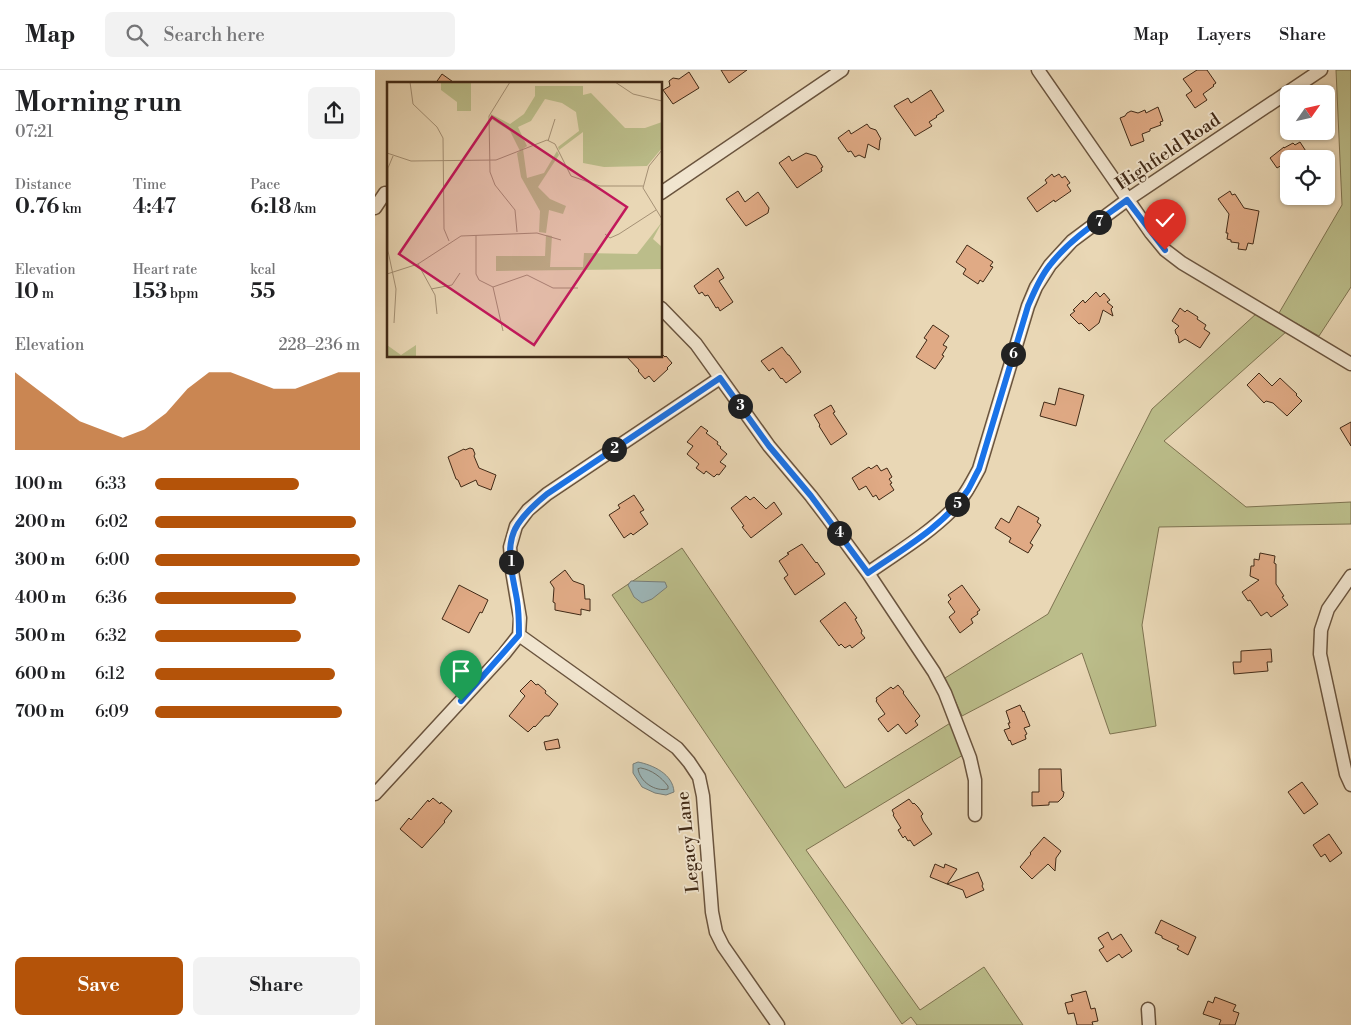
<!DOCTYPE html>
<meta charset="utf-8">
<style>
:root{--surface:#fff;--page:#f2f2f2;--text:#202124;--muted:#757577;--line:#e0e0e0;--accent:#b45309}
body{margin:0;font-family:"Libre Bodoni",serif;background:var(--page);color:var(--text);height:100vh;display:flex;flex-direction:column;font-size:19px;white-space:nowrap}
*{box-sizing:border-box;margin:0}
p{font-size:16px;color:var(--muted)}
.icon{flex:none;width:28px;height:28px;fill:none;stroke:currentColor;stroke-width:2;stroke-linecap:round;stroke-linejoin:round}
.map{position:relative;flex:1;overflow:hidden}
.sheet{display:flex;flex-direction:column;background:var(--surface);width:375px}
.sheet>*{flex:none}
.needle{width:32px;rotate:56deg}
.buttons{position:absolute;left:905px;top:15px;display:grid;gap:10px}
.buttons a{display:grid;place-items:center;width:55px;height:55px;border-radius:8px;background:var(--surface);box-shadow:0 1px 4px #0004;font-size:25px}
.pin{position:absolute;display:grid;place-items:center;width:42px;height:42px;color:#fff;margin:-51px -21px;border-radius:50% 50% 50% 0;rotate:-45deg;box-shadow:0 0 5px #0007}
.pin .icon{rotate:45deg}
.km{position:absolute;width:25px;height:25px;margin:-12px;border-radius:50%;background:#222;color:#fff;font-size:14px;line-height:25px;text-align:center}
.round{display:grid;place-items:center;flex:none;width:52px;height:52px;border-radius:8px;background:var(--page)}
.headline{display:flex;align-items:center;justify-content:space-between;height:85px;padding:0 15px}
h1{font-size:28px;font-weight:600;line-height:38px}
.stats{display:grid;grid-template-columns:repeat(3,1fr);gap:8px;height:85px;padding:5px 15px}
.stats div{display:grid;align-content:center}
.stats b{font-size:21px;font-weight:600}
.stats small{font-size:14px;font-weight:400}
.stats p{font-size:14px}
.chart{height:140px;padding:10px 15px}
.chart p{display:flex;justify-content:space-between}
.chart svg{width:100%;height:90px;margin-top:5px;fill:var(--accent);opacity:.7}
.primary-button{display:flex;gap:10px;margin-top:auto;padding:10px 15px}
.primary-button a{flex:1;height:58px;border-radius:8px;background:var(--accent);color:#fff;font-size:20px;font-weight:600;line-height:58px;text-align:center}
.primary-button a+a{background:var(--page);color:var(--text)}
ul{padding:0 15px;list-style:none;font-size:16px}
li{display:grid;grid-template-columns:80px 60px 1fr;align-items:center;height:38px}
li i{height:12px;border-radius:6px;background:var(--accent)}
header{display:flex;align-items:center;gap:30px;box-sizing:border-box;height:70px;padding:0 25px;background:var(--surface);border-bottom:1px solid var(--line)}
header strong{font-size:24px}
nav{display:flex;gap:28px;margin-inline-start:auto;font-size:18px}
.search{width:350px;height:45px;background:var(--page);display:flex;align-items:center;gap:12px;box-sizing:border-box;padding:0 18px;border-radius:8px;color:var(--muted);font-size:19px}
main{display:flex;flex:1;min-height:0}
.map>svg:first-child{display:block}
.green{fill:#bbbd8a;stroke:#7e7350}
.water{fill:#9db7b9;stroke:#787e78}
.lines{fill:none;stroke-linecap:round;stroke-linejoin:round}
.shore{stroke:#6e7068;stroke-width:1}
.building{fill:#e0aa85;stroke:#402916}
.minor-casing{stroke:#6a543e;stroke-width:15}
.minor{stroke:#f1e5cf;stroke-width:12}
.route-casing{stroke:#fff;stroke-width:10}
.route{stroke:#1a73e8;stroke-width:6}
.labels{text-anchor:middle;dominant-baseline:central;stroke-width:4;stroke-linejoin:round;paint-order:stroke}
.street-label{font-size:18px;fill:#402916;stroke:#f1e5cf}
.inset-road{fill:none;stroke:#a59175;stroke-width:1}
.view{fill:#c2185b;fill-opacity:0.15;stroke:#c2185b;stroke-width:2.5}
.inset-edge{fill:none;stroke:#402916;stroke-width:2.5}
</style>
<header>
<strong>Map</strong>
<div class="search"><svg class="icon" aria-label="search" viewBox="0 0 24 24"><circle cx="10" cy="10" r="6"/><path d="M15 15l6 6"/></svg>Search here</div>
<nav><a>Map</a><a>Layers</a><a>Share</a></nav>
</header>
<main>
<section class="sheet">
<div class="headline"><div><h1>Morning run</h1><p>07:21</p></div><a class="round"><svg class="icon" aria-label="share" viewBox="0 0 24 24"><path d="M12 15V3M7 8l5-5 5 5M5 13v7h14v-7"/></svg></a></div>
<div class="stats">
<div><p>Distance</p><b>0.76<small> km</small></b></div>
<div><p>Time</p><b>4:47</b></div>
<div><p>Pace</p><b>6:18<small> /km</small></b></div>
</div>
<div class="stats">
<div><p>Elevation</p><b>10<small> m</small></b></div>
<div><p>Heart rate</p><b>153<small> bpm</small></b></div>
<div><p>kcal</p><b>55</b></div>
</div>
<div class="chart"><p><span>Elevation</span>228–236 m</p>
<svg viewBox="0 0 160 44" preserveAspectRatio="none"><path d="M0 44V6L10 14L20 22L30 30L40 34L50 38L60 34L70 26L80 14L90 6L100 6L110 10L120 14L130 14L140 10L150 6L160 6V44z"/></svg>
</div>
<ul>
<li><b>100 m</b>6:33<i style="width:70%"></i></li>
<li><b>200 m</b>6:02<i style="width:98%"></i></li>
<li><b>300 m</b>6:00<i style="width:100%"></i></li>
<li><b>400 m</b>6:36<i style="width:69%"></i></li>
<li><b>500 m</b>6:32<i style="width:71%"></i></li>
<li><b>600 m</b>6:12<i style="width:88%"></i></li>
<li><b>700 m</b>6:09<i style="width:91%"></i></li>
</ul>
<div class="primary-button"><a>Save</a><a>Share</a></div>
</section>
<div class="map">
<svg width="976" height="955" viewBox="0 0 976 955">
<rect width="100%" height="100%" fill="#e9d7b5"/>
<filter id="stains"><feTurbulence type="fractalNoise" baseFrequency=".004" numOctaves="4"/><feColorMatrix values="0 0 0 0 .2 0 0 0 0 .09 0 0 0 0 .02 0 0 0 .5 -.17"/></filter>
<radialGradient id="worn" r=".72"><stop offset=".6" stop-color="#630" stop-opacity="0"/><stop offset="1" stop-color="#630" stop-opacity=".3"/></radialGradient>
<path class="green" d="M961 0H976V217L944 266 921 253 789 371 871 437 976 432V454L784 457 767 555 781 656 735 664 707 583 587 646 570 608 673 544 777 339 882 243 897 252 904 243 967 135Z
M307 478 470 718 577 652 588 685 431 780 545 940 609 897 648 955H542L536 947 527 954 237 525Z"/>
<path class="water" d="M256 511 290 512 292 517 277 529 267 533 259 527 253 515Z
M263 692C278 695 298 704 299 722L291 725 280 723 267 717 258 703V694Z"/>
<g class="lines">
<path class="shore" d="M266 698C277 700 286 707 293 716V719C280 722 265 712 263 699Z"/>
</g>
<path class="building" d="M346 0H372L354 13Z
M822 0H832L841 13 838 15 839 16 828 24 832 30 820 38 811 25 817 21 808 9Z
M314 2 324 18 298 34 288 20 295 16 294 11 298 8 304 9Z
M67 4 81 14H60Z
M556 20 569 41 561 46 562 47 554 52 557 56 540 66 519 36 533 28 536 33Z
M783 37 788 51 785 52 786 55 775 59V61L767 64 769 71 756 76 745 48 750 46 752 43 756 41 763 43 770 40 771 43Z
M492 54 495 58 501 60 506 69 505 70 504 80 493 74 490 88 484 85 480 87 476 81 473 82 463 68 474 60 476 64Z
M925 72 936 89H914V106L907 95 902 98 895 88 909 77V78L918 73 920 75Z
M431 83 441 86 448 97 446 98 447 101 422 118 404 93 414 86 417 91Z
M677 104 679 107 684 104 687 108 690 106 695 113 692 115 696 121 680 132 679 130 662 142 652 128 672 113 670 110Z
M363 121 370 132 383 122 394 138 393 143 371 156 351 129Z
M855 121 857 125 860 124 869 138 884 141 878 174 873 173 871 180 863 179 864 173 856 172V170L852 169 853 163H851L854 144 843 129Z
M592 175 618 192 615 196 618 197 608 212 605 210 603 214 588 204 591 199 581 192Z
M343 198 349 208 344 211 358 232 345 241 343 237 341 238 333 225 330 226 327 222 324 224 319 216Z
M721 222 725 227 729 223 735 230 732 232 738 237 736 239 738 246 728 240 724 253 714 261 706 253 704 254 695 245 700 241 698 240 708 230 710 233Z
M805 238 810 242 812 240 823 247 822 249 831 255 829 259 835 263 825 278 810 269 804 273 803 266 801 264 800 260 804 256 797 251Z
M558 255 574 266 568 275 572 277 567 285 569 286 560 299 541 287 552 270 549 268Z
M407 277 413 285H414L426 302 411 313 407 308 406 309 398 298 394 301 386 291Z
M287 284 290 287 291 286 297 293 292 298 293 299 279 312 274 306 270 309 263 301 264 300 251 286H286Z
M884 303 897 316 905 308 922 324 921 325 927 331 912 346 898 333 891 331 889 333 872 315Z
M684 318 709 325 701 356 665 346 669 332 680 335Z
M456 335 460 342 458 343 472 364 456 375 444 356 445 355 439 345Z
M976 352V376L965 358Z
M326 356 333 361 331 363 343 372 342 374 346 377 345 378 352 384 345 392 351 396 344 405 342 404 339 407 331 401 329 404 321 398 324 394 312 384 318 376 312 372Z
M95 378 98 379 100 384 99 386 104 398 121 405 116 420 103 415 101 410 86 417 83 410 81 409 73 387 89 379 90 380Z
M502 395 506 401 512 398 517 407 514 409 517 413 515 414 519 420 504 430 501 425 498 427 491 416 484 420 477 408 494 397 496 399Z
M259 425 269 440 265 442 273 454 258 465 256 463 249 468 234 445 245 438 243 435Z
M371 426 375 430 379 427 391 439 399 432 407 444 376 468 367 457 369 456 356 438Z
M643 436 664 448 662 452 666 455 655 473 658 475 653 483 634 472 636 468 620 458 626 448 634 453Z
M427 474 441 493 442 492 450 504 420 525 409 508 413 505 404 491 414 484 412 483Z
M885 483 900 486 899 493 901 494V514L909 526 907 527 913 535 896 547 892 542 886 546 875 530 873 531 867 522 884 510 875 506 876 496H879V489L884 490Z
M190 500 198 511 209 515 210 529H215V541L206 539V545L180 540V533L178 532 179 518 175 512Z
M84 515 113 530 107 543 105 542 94 563 67 549Z
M587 515 605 540 602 542 603 544 596 549 598 553 585 563 574 547 580 542 573 532 576 529 573 525Z
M470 532 482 548 480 549 487 561 486 563 490 568 477 578 475 575 470 578 466 574 464 576 445 551Z
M896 579 897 592H892L893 601 859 604 858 592H866V581Z
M156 610 161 615 163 614 171 621 170 623 183 634 174 646H170L160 657 159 656 153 662 134 646 150 626 145 621Z
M523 615 529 622 528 623 545 646 540 651 543 655 531 664 523 654 513 662 503 649 510 644 501 631 502 630 501 628 516 617 518 619Z
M645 635 648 642 649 641 655 656 649 658 652 664 650 665 651 669 637 675 635 670 634 671 629 660 635 658 633 653H635L631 641Z
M183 669 185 678 171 680 169 672Z
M664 699H686L687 721 689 722 688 727 683 732H674V735L657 736V722H664Z
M927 712 943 734 929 744 913 722Z
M58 728 65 734 66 732 77 741 69 751 70 752 47 778 25 759 34 748 36 750 53 730 54 732Z
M534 729 538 734 539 733 543 737 548 744 546 746 548 751 557 764 539 776 535 770 533 771 530 766 528 768 523 760 526 758 518 745 519 744 517 740Z
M954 764 967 783 955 792 950 784 946 787 938 775Z
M669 767 686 781 681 788 680 801 673 794 657 809 645 797 656 784 655 783Z
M560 794 569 798 570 794 582 799 572 814 555 807Z
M603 802 608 814 607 816 609 820 591 828 588 820 572 814Z
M786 850 821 867 813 885 802 879 804 876 787 868V866L780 863Z
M733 862 737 870 746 864 757 881 747 888 744 884 732 892 724 880 729 877 723 868Z
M711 921 716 939 720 938 723 951 717 952 718 955H702L699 943 693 944 690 933 698 931 696 925Z
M840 927 861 935 858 941 864 943 860 955H844L846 950 828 944 833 931 838 933Z"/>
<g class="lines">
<defs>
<path id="minor" d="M663 0 776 163 790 180 807 193 976 294
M286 123 467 0
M0 138 10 123
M286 238 321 274 394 376 436 426 452 447 493 503 559 602 570 623 595 688 600 710V745
M493 503C521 483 552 465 576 441 588 429 596 414 604 399L653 236 661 217 675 195 697 171 752 130 946 0
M976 506 953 539 946 560 945 584 971 704 976 715
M144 565 302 678 314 692 324 707 328 726 337 842 341 862 348 876 403 955
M0 724 129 584 144 565 145 548 137 501 135 477 141 456 153 440 172 424 345 308
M773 939 774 955"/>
</defs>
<use href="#minor" class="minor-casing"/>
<use href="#minor" class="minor"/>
</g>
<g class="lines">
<defs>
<path id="route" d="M86 631 144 565C144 553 144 542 142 530 138 506 128 476 143 454 151 442 161 433 172 424L345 308 394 376 436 426 493 503C528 479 569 456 593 420 597 413 600 406 604 399L653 236C659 222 665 207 675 195 695 169 725 150 752 130L790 180"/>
</defs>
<use href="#route" class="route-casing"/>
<use href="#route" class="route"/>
</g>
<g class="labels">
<g class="street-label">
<text transform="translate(793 82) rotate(-34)">Highfield Road</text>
<text transform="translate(313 772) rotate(-96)">Legacy Lane</text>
</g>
</g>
<g transform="translate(12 12)">
<rect width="275" height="275" fill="#e9d7b5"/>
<path d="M54 0H84V29H70V20L54 8ZM148 4H196V13L204 11 238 46H258L275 40V66L260 84 217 85 196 81V50L172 68 171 65 192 49 189 30 175 21 158 17 144 39 131 45 140 64 136 67 140 96 157 91 170 69 172 73 151 105 163 117 179 124 176 132 162 128 159 151 152 150 153 129 134 95 130 71 133 69 123 49 103 36 104 32 123 42 137 32 148 14ZM275 140 266 157 275 165V187L109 189V174H158L159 153 165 154 163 185H196L197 171 250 172ZM0 263 14 273 29 263V275H0Z" fill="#bbbd8a"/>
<path class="inset-road" d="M23 0 26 22 50 45 56 56 57 147 62 159M123 0 102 34 103 90 108 103 128 128 130 150M228 0 246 12 275 19M161 59 168 37M275 68 262 84 256 106 275 137M0 71 24 79 109 78 160 58 168 62 184 94 213 104H256M6 74 1 86V169L9 207 7 241M218 152 223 156 232 152 269 128M89 153V192L92 198 106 205 116 249M31 182 48 213 50 232M0 192 31 182 74 154 150 151 174 158M106 205 140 193 166 206H191M44 207 65 203 73 191"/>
<path class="view" d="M105 35 240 125 147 263 12 172Z"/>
<rect width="275" height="275" class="inset-edge"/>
</g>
<rect width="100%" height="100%" filter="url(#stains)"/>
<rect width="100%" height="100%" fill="url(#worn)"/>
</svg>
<div class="buttons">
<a><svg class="needle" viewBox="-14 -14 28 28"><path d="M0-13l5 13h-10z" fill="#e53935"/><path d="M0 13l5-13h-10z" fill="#757577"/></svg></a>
<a><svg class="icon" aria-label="locate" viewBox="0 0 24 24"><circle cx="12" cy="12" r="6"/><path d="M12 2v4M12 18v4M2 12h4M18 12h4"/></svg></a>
</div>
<div class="pin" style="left:86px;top:631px;background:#1e9e55"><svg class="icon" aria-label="arrive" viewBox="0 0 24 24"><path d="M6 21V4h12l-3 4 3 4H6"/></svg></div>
<div class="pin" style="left:790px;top:180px;background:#d93025"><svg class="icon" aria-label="check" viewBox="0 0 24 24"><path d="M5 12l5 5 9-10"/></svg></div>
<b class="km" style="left:136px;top:492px">1</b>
<b class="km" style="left:239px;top:379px">2</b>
<b class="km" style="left:365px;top:336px">3</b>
<b class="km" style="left:464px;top:463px">4</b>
<b class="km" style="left:582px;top:434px">5</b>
<b class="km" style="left:638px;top:284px">6</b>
<b class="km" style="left:724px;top:152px">7</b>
</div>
</main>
